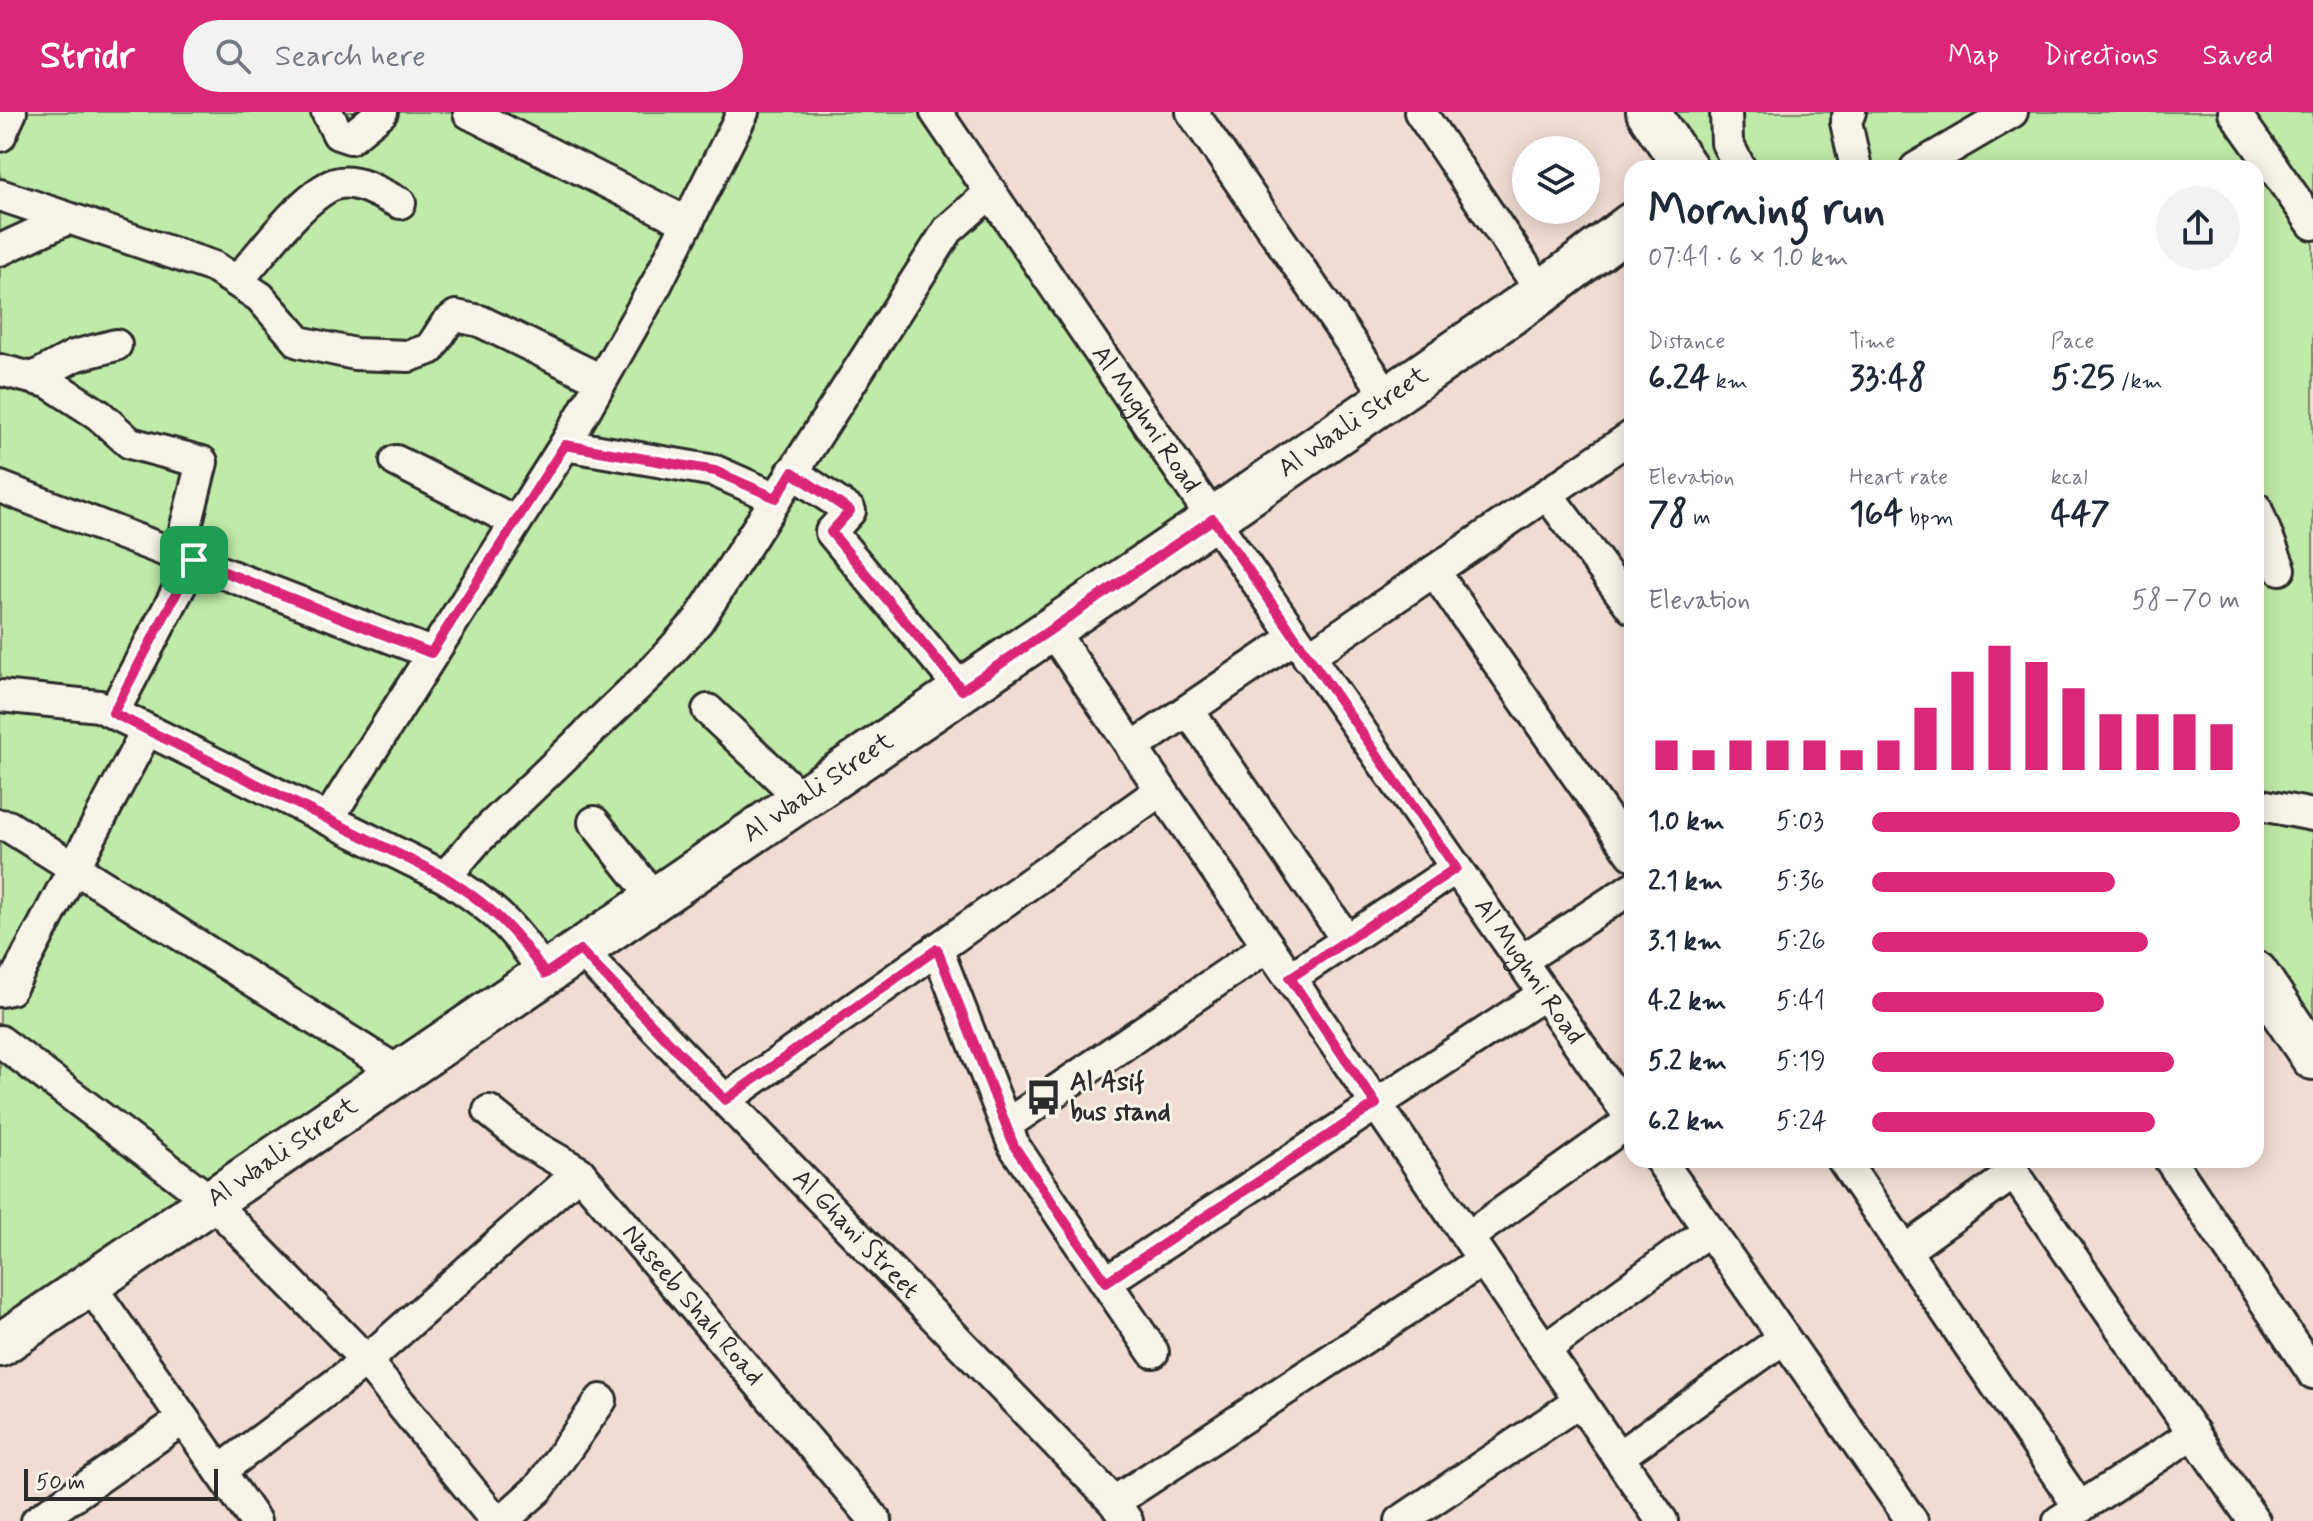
<!DOCTYPE html>
<meta charset="utf-8">
<style>
:root{--surface:#fff;--page:#f2f2f3;--text:#1f2937;--muted:#747a83;--accent:#db2777}
body{margin:0;font-family:Mynerve,sans-serif;background:var(--page);color:var(--text);height:100vh;display:flex;flex-direction:column;font-size:30px;white-space:nowrap}
*{box-sizing:border-box;margin:0}
p{font-size:26px;color:var(--muted)}
.icon{flex:none;width:44px;height:44px;fill:none;stroke:currentColor;stroke-width:2;stroke-linecap:round;stroke-linejoin:round}
.map{position:relative;flex:1;overflow:hidden}
.sheet{position:absolute;left:1624px;top:48px;width:640px;height:1008px;display:flex;flex-direction:column;background:var(--surface);border-radius:24px;box-shadow:0 4px 20px #0003}
.sheet>*{flex:none}
.tools{position:absolute;left:1512px;top:24px;display:grid;gap:16px}
.tools a{display:grid;place-items:center;width:88px;height:88px;border-radius:50%;background:var(--surface);box-shadow:0 4px 20px #0003;font-size:40px}
.scale{position:absolute;left:24px;bottom:20px;width:194px;box-sizing:border-box;padding-left:8px;border:4px solid #2b2b2b;border-top:0;font-size:22px;line-height:28px;white-space:nowrap;color:#2b2b2b;-webkit-text-stroke:6px #f7f3e8;paint-order:stroke}
.pin{position:absolute;display:grid;place-items:center;width:68px;height:68px;color:#fff;margin:-34px;border-radius:16px;box-shadow:0 4px 12px #0006}
.round{display:grid;place-items:center;flex:none;width:84px;height:84px;border-radius:42px;background:var(--page)}
.headline{display:flex;align-items:center;justify-content:space-between;height:136px;padding:0 24px}
h1{font-size:44px;font-weight:700;line-height:60px}
.metrics{display:grid;grid-template-columns:repeat(3,1fr);gap:12px;height:136px;padding:8px 24px}
.metrics div{display:grid;align-content:center}
.metrics b{font-size:34px;font-weight:700}
.metrics small{font-size:22px;font-weight:400}
.metrics p{font-size:22px}
.chart{height:224px;padding:16px 24px}
.chart p{display:flex;justify-content:space-between}
.chart svg{width:100%;height:144px;margin-top:8px;stroke:var(--accent);stroke-width:6}
ul{padding:0 24px;list-style:none;font-size:26px}
li{display:grid;grid-template-columns:128px 96px 1fr;align-items:center;height:60px}
li i{height:20px;border-radius:10px;background:var(--accent)}
header{display:flex;align-items:center;gap:48px;box-sizing:border-box;height:112px;padding:0 40px;background:var(--accent);color:#fff}
header strong{font-size:38px}
nav{display:flex;gap:44px;margin-inline-start:auto;font-size:28px}
.search{width:560px;height:72px;background:var(--page);display:flex;align-items:center;gap:20px;box-sizing:border-box;padding:0 28px;border-radius:44px;color:var(--muted);font-size:30px}
.map>svg:first-child{display:block}
.green{fill:#c0eaa7;stroke:#768a69;stroke-width:2}
.lines{fill:none;stroke-linecap:round;stroke-linejoin:round}
.street-casing{stroke:#2b2b2b;stroke-width:36}
.secondary-casing{stroke:#2b2b2b;stroke-width:48}
.street{stroke:#f7f3e8;stroke-width:30}
.secondary{stroke:#f7f3e8;stroke-width:42}
.route-casing{stroke:#fff;stroke-width:16}
.route{stroke:#db2777;stroke-width:10}
.labels{text-anchor:middle;dominant-baseline:central;stroke-width:6;stroke-linejoin:round;paint-order:stroke}
.street-label{font-size:26px;fill:#2b2b2b;stroke:#f7f3e8}
.poi-label{font-size:26px;font-weight:bold;fill:#2b2b2b;stroke:#f7f3e8;text-anchor:start}
</style>
<header>
<strong>Stridr</strong>
<div class="search"><svg class="icon" aria-label="search" viewBox="0 0 24 24"><circle cx="10" cy="10" r="6"/><path d="M15 15l6 6"/></svg>Search here</div>
<nav><a>Map</a><a>Directions</a><a>Saved</a></nav>
</header>
<div class="map">
<svg width="2313" height="1409" viewBox="0 0 2313 1409">
<rect width="100%" height="100%" fill="#f0dcd2"/>
<filter id="ink" filterUnits="userSpaceOnUse"><feTurbulence type="fractalNoise" baseFrequency=".0125" numOctaves="2"/><feDisplacementMap in="SourceGraphic" scale="16" xChannelSelector="R" yChannelSelector="G"/><feConvolveMatrix kernelMatrix="1 2 1 2 8 2 1 2 1" color-interpolation-filters="sRGB"/></filter>
<g filter="url(#ink)">
<path class="green" d="M0 0H938L1213 407 0 1234Z
M1669 0H2313V950L2256 866V56H1707Z"/>
<g class="lines">
<defs>
<g id="street">
<path d="M327 0 338 22 350 26 382 0"/>
<path id="s1" d="M936 0 1213 407 1632 1008"/>
<path d="M1192 0 1389 286"/>
<path d="M1420 0 1542 180"/>
<path d="M1726 0 1727 31 1740 56"/>
<path d="M1850 0 1846 10 1856 56"/>
<path d="M2234 0 2313 112"/>
<path d="M469 1 688 111"/>
<path d="M0 24 11 0"/>
<path d="M1916 56 2012 0"/>
<path d="M0 83 214 155 260 185 299 230 355 242 409 244 430 237 446 212 456 204 480 209 601 268"/>
<path d="M0 138 67 107"/>
<path d="M237 169C260 144 303 83 335 72 356 65 382 83 400 91"/>
<path d="M0 258 48 270 99 303 130 331 202 350 179 442"/>
<path d="M35 265 74 244 116 233"/>
<path d="M565 333 715 359 776 386"/>
<path d="M396 349 514 409"/>
<path d="M792 360 850 399 831 420 962 578"/>
<path d="M0 375 431 541"/>
<path d="M1547 382 1632 496"/>
<path d="M2256 396 2280 457"/>
<path d="M1434 459 1632 742"/>
<path d="M1051 517 1662 1409"/>
<path d="M1308 545 1632 324"/>
<path d="M0 584 99 594 445 765C494 796 513 814 545 862"/>
<path d="M708 598 802 687"/>
<path d="M1188 598 1347 828"/>
<path d="M113 601 194 448"/>
<path d="M1132 636 1295 525"/>
<path d="M2256 692 2313 703"/>
<path d="M328 707 565 333 657 171 743 0"/>
<path d="M594 710 655 787"/>
<path d="M0 713 8 714 400 961"/>
<path d="M445 765 476 729 657 555 698 509 948 118 991 80"/>
<path d="M937 837 1014 1034 1153 1240"/>
<path id="s2" d="M580 838 1114 1390 1127 1409"/>
<path d="M1521 849 1632 776"/>
<path d="M1290 866 1456 756"/>
<path d="M0 879 10 877 147 618"/>
<path d="M0 929 211 1089 361 1243 496 1409"/>
<path d="M725 988 1161 678"/>
<path id="s3" d="M489 999 527 1030 579 1060 876 1409"/>
<path d="M1006 1013 1268 834"/>
<path d="M1660 1048 1912 1409"/>
<path d="M1843 1048 2080 1396"/>
<path d="M2005 1048 2254 1409"/>
<path d="M2170 1048 2313 1261"/>
<path d="M1468 1125 1632 1008"/>
<path d="M1905 1139 2014 1061"/>
<path d="M1106 1170 1544 882"/>
<path d="M89 1172 255 1409"/>
<path d="M1545 1237 1709 1118"/>
<path d="M1618 1345 1784 1226"/>
<path d="M220 1359 366 1249 579 1060"/>
<path d="M1114 1390 1483 1148"/>
<path d="M37 1409 183 1307"/>
<path d="M502 1409 539 1376 601 1288"/>
<path d="M1401 1409 1580 1289"/>
<path d="M2059 1409 2194 1321"/>
</g>
<g id="secondary">
<path d="M1648 0 1686 56"/>
<path d="M2256 861 2313 946"/>
<path id="s4" d="M0 1233 1213 407 1542 180 1632 112"/>
</g>
</defs>
<use href="#street" class="street-casing"/>
<use href="#secondary" class="secondary-casing"/>
<use href="#street" class="street"/>
<use href="#secondary" class="secondary"/>
</g>
</g>
<g class="lines" filter="url(#ink)">
<defs>
<path id="route" d="M565 333 715 359 776 386 792 360 850 399 831 420 962 578 1213 407 1456 756 1290 866 1376 992 1106 1170 1014 1034 937 837 725 988 580 838 545 862C514 816 492 795 445 765L113 601 194 448 431 541Z"/>
</defs>
<use href="#route" class="route-casing"/>
<use href="#route" class="route"/>
</g>
<defs>
<symbol id="bus-bare" viewBox="-9 -9 18 18"><path d="M-5-6H5V4H4V6H2V4H-2V6H-4V4H-5ZM-3.5-4V0h7V-4ZM-3.5 1.2v1.5H-2V1.2ZM2 1.2v1.5H3.5V1.2Z" fill="#2b2b2b" stroke="#f7f3e8" stroke-width="2.5" paint-order="stroke"/></symbol>
</defs>
<g fill-rule="evenodd">
<use href="#bus-bare" x="1018" y="960" width="51" height="51"/>
</g>
<g class="labels">
<g class="street-label">
<text stroke="none"><textPath href="#s1" startOffset="372">Al Mughni Road</textPath></text>
<text stroke="none"><textPath href="#s4" startOffset="1638">Al Waali Street</textPath></text>
<text stroke="none"><textPath href="#s4" startOffset="990">Al Waali Street</textPath></text>
<text stroke="none"><textPath href="#s1" startOffset="1044">Al Mughni Road</textPath></text>
<text stroke="none"><textPath href="#s4" startOffset="342">Al Waali Street</textPath></text>
<text stroke="none"><textPath href="#s2" startOffset="396">Al Ghani Street</textPath></text>
<text stroke="none"><textPath href="#s3" startOffset="284">Naseeb Shah Road</textPath></text>
</g>
<g class="poi-label">
<text x="1070" y="971">Al Asif<tspan x="1070" dy="30">bus stand</tspan></text>
</g>
</g>
</svg>
<div class="tools">
<a><svg class="icon" aria-label="layers" viewBox="0 0 24 24"><path d="M12 4l9 5-9 5-9-5zM3 14l9 5 9-5"/></svg></a>
</div>
<div class="scale">50 m</div>
<div class="pin" style="left:194px;top:448px;background:#1e9e55"><svg class="icon" aria-label="arrive" viewBox="0 0 24 24"><path d="M6 21V4h12l-3 4 3 4H6"/></svg></div>
<section class="sheet">
<div class="headline"><div><h1>Morning run</h1><p>07:41 · 6 × 1.0 km</p></div><a class="round"><svg class="icon" aria-label="share" viewBox="0 0 24 24"><path d="M12 15V3M7 8l5-5 5 5M5 13v7h14v-7"/></svg></a></div>
<div class="metrics">
<div><p>Distance</p><b>6.24<small> km</small></b></div>
<div><p>Time</p><b>33:48</b></div>
<div><p>Pace</p><b>5:25<small> /km</small></b></div>
</div>
<div class="metrics">
<div><p>Elevation</p><b>78<small> m</small></b></div>
<div><p>Heart rate</p><b>164<small> bpm</small></b></div>
<div><p>kcal</p><b>447</b></div>
</div>
<div class="chart"><p><span>Elevation</span>58–70 m</p>
<svg viewBox="0 0 160 44" preserveAspectRatio="none"><path d="M5 44V35M15 44V38M25 44V35M35 44V35M45 44V35M55 44V38M65 44V35M75 44V25M85 44V14M95 44V6M105 44V11M115 44V19M125 44V27M135 44V27M145 44V27M155 44V30"/></svg>
</div>
<ul>
<li><b>1.0 km</b>5:03<i style="width:100%"></i></li>
<li><b>2.1 km</b>5:36<i style="width:66%"></i></li>
<li><b>3.1 km</b>5:26<i style="width:75%"></i></li>
<li><b>4.2 km</b>5:41<i style="width:63%"></i></li>
<li><b>5.2 km</b>5:19<i style="width:82%"></i></li>
<li><b>6.2 km</b>5:24<i style="width:77%"></i></li>
</ul>
</section>
</div>
